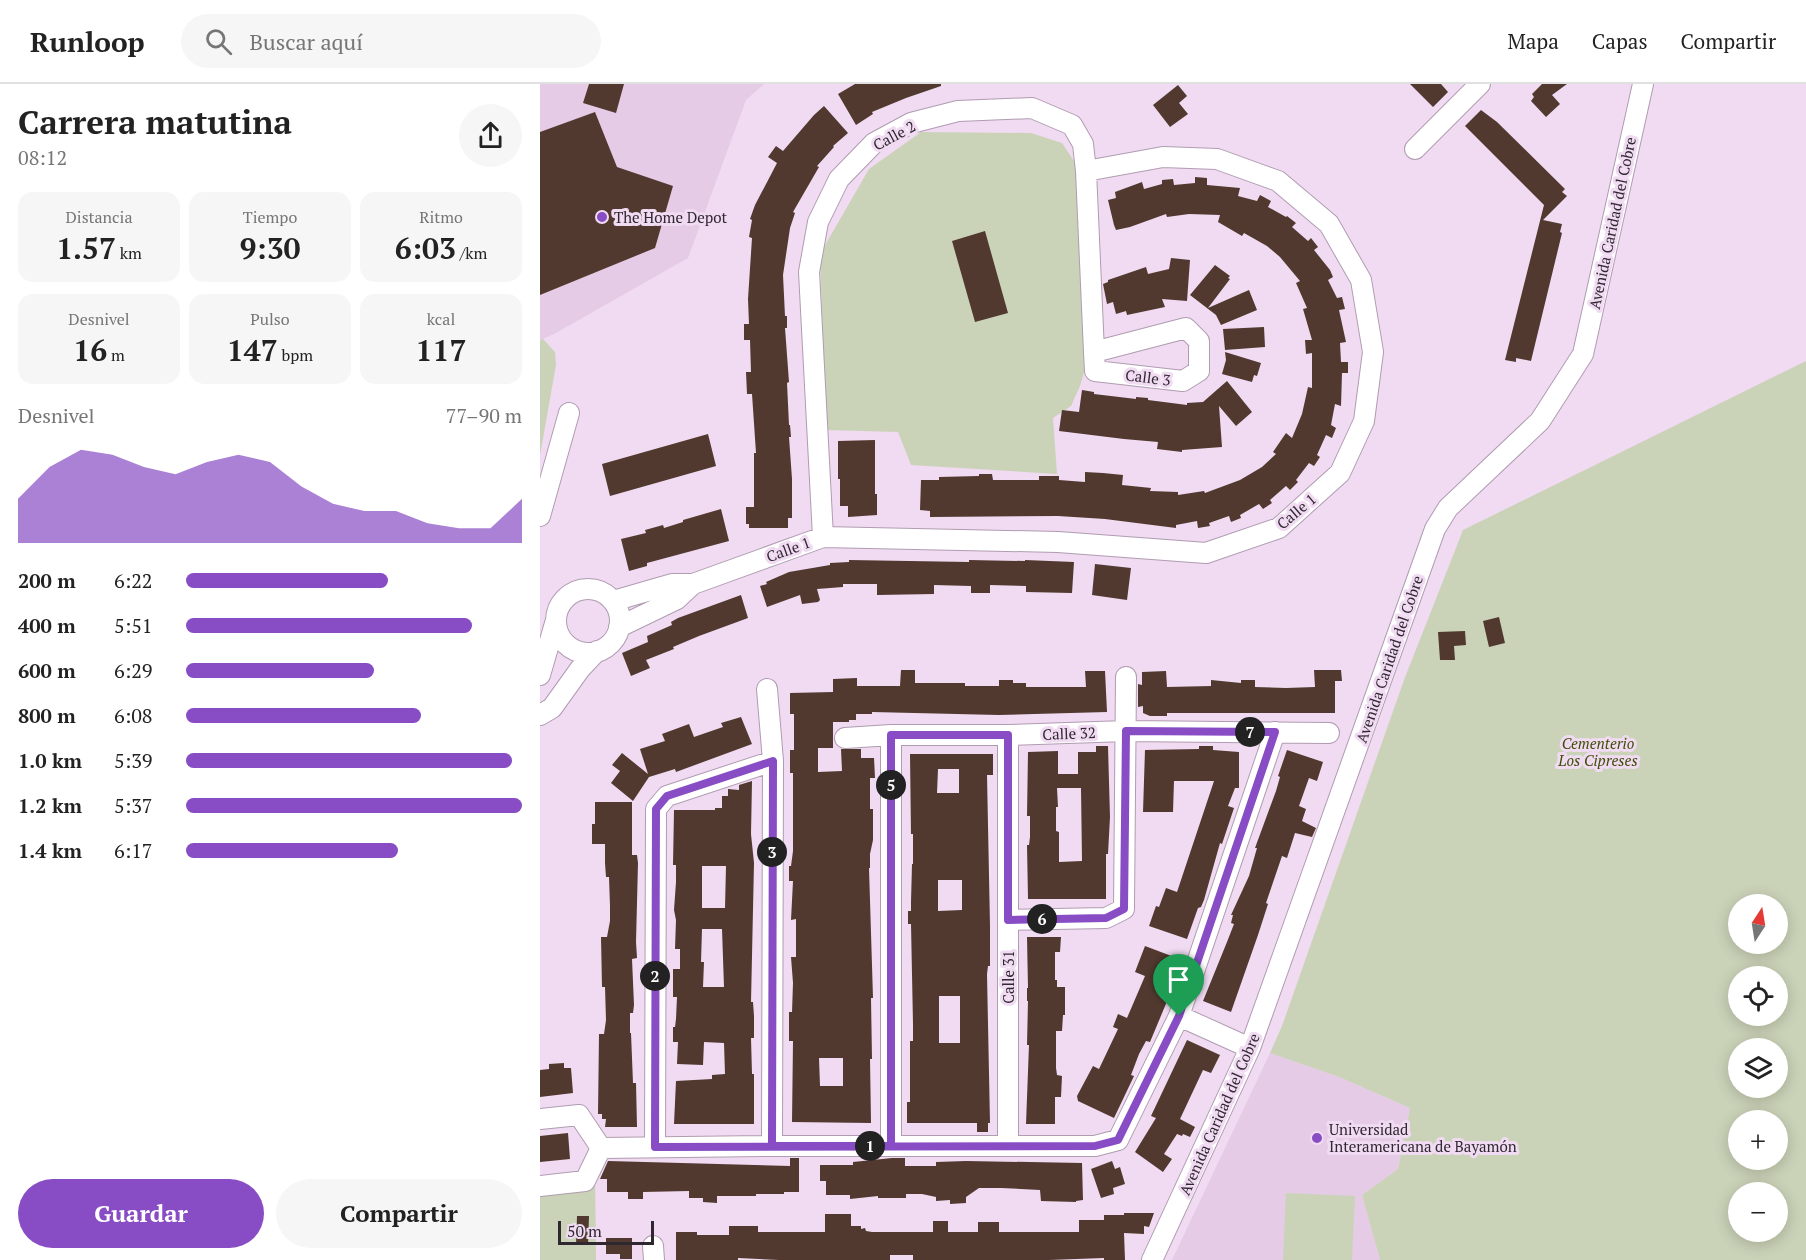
<!DOCTYPE html>
<html lang="es">
<meta charset="utf-8">
<style>
:root{--surface:#fff;--page:#f6f6f6;--text:#222;--muted:#767676;--line:#e0e0e0;--accent:#884dc4}
body{margin:0;font-family:"PT Serif",serif;background:var(--page);color:var(--text);height:100vh;display:flex;flex-direction:column;font-size:22px;white-space:nowrap}
*{box-sizing:border-box;margin:0}
p{font-size:20px;color:var(--muted)}
.icon{flex:none;width:33px;height:33px;fill:none;stroke:currentColor;stroke-width:2;stroke-linecap:round;stroke-linejoin:round}
.map{position:relative;flex:1;overflow:hidden}
.side{display:flex;flex-direction:column;background:var(--surface);width:540px}
.side>*{flex:none}
.needle{width:39px;rotate:12deg}
.fabs{position:absolute;left:1188px;top:810px;display:grid;gap:12px}
.fabs a{display:grid;place-items:center;width:60px;height:60px;border-radius:50%;background:var(--surface);box-shadow:0 3px 15px #0003;font-size:30px}
.scale{position:absolute;left:18px;bottom:15px;width:96px;box-sizing:border-box;padding-left:6px;border:3px solid #302831;border-top:0;font-size:16px;line-height:21px;white-space:nowrap;color:#302831;-webkit-text-stroke:4px #f0dbf2;paint-order:stroke}
.pin{position:absolute;display:grid;place-items:center;width:51px;height:51px;color:#fff;margin:-62px -26px;border-radius:50% 50% 50% 0;rotate:-45deg;box-shadow:0 0 6px #0007}
.pin .icon{rotate:45deg}
.km{position:absolute;width:30px;height:30px;margin:-15px;border-radius:50%;background:#222;color:#fff;font-size:16px;line-height:30px;text-align:center}
.round{display:grid;place-items:center;flex:none;width:63px;height:63px;border-radius:32px;background:var(--page)}
.summary{display:flex;align-items:center;justify-content:space-between;height:102px;padding:0 18px}
h1{font-size:33px;font-weight:700;line-height:45px}
.metrics{display:grid;grid-template-columns:repeat(3,1fr);gap:9px;height:102px;padding:6px 18px}
.metrics div{display:grid;align-content:center;border-radius:15px;background:var(--page);text-align:center}
.metrics b{font-size:30px;font-weight:700}
.metrics small{font-size:16px;font-weight:400}
.metrics p{font-size:16px}
.chart{height:168px;padding:12px 18px}
.chart p{display:flex;justify-content:space-between}
.chart svg{width:100%;height:108px;margin-top:6px;fill:var(--accent);opacity:.7}
.cta{display:flex;gap:12px;margin-top:auto;padding:12px 18px}
.cta a{flex:1;height:69px;border-radius:36px;background:var(--accent);color:#fff;font-size:24px;font-weight:700;line-height:69px;text-align:center}
.cta a+a{background:var(--page);color:var(--text)}
ul{padding:0 18px;list-style:none;font-size:20px}
li{display:grid;grid-template-columns:96px 72px 1fr;align-items:center;height:45px}
li i{height:15px;border-radius:8px;background:var(--accent)}
header{display:flex;align-items:center;gap:36px;box-sizing:border-box;height:84px;padding:0 30px;background:var(--surface);border-bottom:2px solid var(--line)}
header strong{font-size:28px}
nav{display:flex;gap:33px;margin-inline-start:auto;font-size:21px}
.search{width:420px;height:54px;background:var(--page);display:flex;align-items:center;gap:15px;box-sizing:border-box;padding:0 21px;border-radius:33px;color:var(--muted);font-size:22px}
main{display:flex;flex:1;min-height:0}
.map>svg:first-child{display:block}
.built{fill:#e5cbe6}
.green{fill:#cad3b8;fill-rule:evenodd}
.building{fill:#51392f;fill-rule:evenodd}
.lines{fill:none;stroke-linecap:round;stroke-linejoin:round}
.minor-casing{stroke:#b09cb1;stroke-width:22}
.minor{stroke:#fff;stroke-width:20}
.route-casing{stroke:#fff;stroke-width:12}
.route{stroke:#884dc4;stroke-width:8}
.poi-dot{fill:#884dc4;stroke:#f0dbf2;stroke-width:2}
.labels{text-anchor:middle;dominant-baseline:central;stroke-width:6;stroke-linejoin:round;paint-order:stroke}
.street-label{font-size:15px;fill:#302831;stroke:#f0dbf2}
.poi-label{font-size:15px;fill:#302831;stroke:#f0dbf2;text-anchor:start}
.park-label{font-size:15px;font-style:italic;fill:#3f4d05;stroke:#f0dbf2}
</style>
<header>
<strong>Runloop</strong>
<div class="search"><svg class="icon" aria-label="search" viewBox="0 0 24 24"><circle cx="10" cy="10" r="6"/><path d="M15 15l6 6"/></svg>Buscar aquí</div>
<nav><a>Mapa</a><a>Capas</a><a>Compartir</a></nav>
</header>
<main>
<section class="side">
<div class="summary"><div><h1>Carrera matutina</h1><p>08:12</p></div><a class="round"><svg class="icon" aria-label="share" viewBox="0 0 24 24"><path d="M12 15V3M7 8l5-5 5 5M5 13v7h14v-7"/></svg></a></div>
<div class="metrics">
<div><p>Distancia</p><b>1.57<small> km</small></b></div>
<div><p>Tiempo</p><b>9:30</b></div>
<div><p>Ritmo</p><b>6:03<small> /km</small></b></div>
</div>
<div class="metrics">
<div><p>Desnivel</p><b>16<small> m</small></b></div>
<div><p>Pulso</p><b>147<small> bpm</small></b></div>
<div><p>kcal</p><b>117</b></div>
</div>
<div class="chart"><p><span>Desnivel</span>77–90 m</p>
<svg viewBox="0 0 160 44" preserveAspectRatio="none"><path d="M0 44V26L10 13L20 6L30 8L40 13L50 16L60 11L70 8L80 11L90 21L100 28L110 31L120 31L130 36L140 38L150 38L160 26V44z"/></svg>
</div>
<ul>
<li><b>200 m</b>6:22<i style="width:60%"></i></li>
<li><b>400 m</b>5:51<i style="width:85%"></i></li>
<li><b>600 m</b>6:29<i style="width:56%"></i></li>
<li><b>800 m</b>6:08<i style="width:70%"></i></li>
<li><b>1.0 km</b>5:39<i style="width:97%"></i></li>
<li><b>1.2 km</b>5:37<i style="width:100%"></i></li>
<li><b>1.4 km</b>6:17<i style="width:63%"></i></li>
</ul>
<div class="cta"><a>Guardar</a><a>Compartir</a></div>
</section>
<div class="map">
<svg width="1266" height="1176" viewBox="0 0 1266 1176">
<rect width="100%" height="100%" fill="#f0dbf2"/>
<path class="built" d="M0 0H224L206 16 148 174 14 250 0 256Z
M730 969 799 993 870 1024 858 1085 822 1111 840 1176H632Z"/>
<path class="green" d="M381 48 491 49 522 59 536 80 546 282 540 302 531 322 513 334 517 390 371 381 358 348 286 346 280 170 329 85Z
M3 255 15 268 16 281 0 371V256Z
M1266 277V1176H840L822 1111 858 1085 870 1024 799 993 730 969 742 942 864 596 923 446ZM1198 820H1238V860H1198ZM1198 892H1238V932H1198ZM1198 964H1238V1004H1198ZM1198 1036H1238V1076H1198ZM1198 1108H1238V1148H1198Z
M55 1086 56 1176H0V1094Z
M746 1109 815 1112 812 1176H743Z"/>
<path class="building" d="M49 0H84L76 29 43 19Z
M315 0H401V2L366 14 332 28 333 30 316 41 298 10Z
M870 0H901L908 8 893 23Z
M1002 0H1027L1012 11 1020 20 1006 33 991 17 994 13 992 10Z
M638 1 647 12 639 19 648 30 630 43 613 21Z
M284 22 308 49 293 62 294 63 277 82 279 83 253 128 255 129 250 144 243 191 245 232H247V244H245L249 298 247 299 249 341H250L251 353H249L252 395V434H248V444H209V440H206V423H214V369H216L212 310H207L206 288H211L210 256H204V240H209L208 215 212 154 209 153 212 136 210 135 215 121 237 79 228 73 236 62 243 67 274 31Z
M941 26 957 38 1025 105 1022 108 1027 112 1003 136 1022 140 1020 148 1022 149 991 277 976 274V278L965 276 1004 121 925 42Z
M55 28 77 83 133 102 115 164 0 211V48Z
M655 93 667 94V101L700 104 698 112 717 117 720 111 731 117 728 123 746 133 747 132 756 139 752 143 768 157 771 154 778 163 774 166 790 186 793 193 788 196 797 214 802 213 805 225 799 226 806 258 800 259 801 278H808V289H802L801 322 795 320 791 341 796 344 792 354 786 351 777 371 780 373 774 382 769 379 756 396 758 398 750 406 746 402 730 416 732 419 723 425 719 420 700 431 701 434 691 438 689 432 669 439 670 442 658 444 657 437 636 441V444L565 435 518 432 390 433V427L380 426 381 396H399V393L439 392V390H452L453 396H499V392H519V396L545 398V388L563 389 583 391 582 401 611 404 610 407 638 408V411L664 407 665 409 700 396 722 383 736 370 733 368 746 349 752 354 762 330 768 303 772 304V269L766 270 765 256H772L763 225 767 224 756 199 760 197 740 173 727 162 704 149 702 152 678 138 680 131 649 130 627 133 626 130 590 143 576 146 574 141 568 116 576 114 575 108 602 98 604 105 622 100V96L633 95 634 101 655 99Z
M445 147 468 229 435 238 412 157Z
M631 174 650 176 647 217 622 215 625 223 587 231 586 227 576 230 573 218 567 220 563 200 568 198V196L606 183 608 190 629 185Z
M675 181 690 192 688 194 690 195 668 224 709 206 717 226 681 241 676 231 650 211Z
M724 243 725 263 685 266 683 245Z
M685 268 721 279 717 292 714 291 712 298 682 290 686 276Z
M687 297 712 328 696 342 679 322 682 363 642 366V368L617 365 618 358 584 355 519 347 522 326 539 328 542 306 554 308V310L596 315V313L608 314V316L647 321V319L663 318Z
M168 350 176 382 70 412 62 380Z
M335 356V410H337V431L308 433V422H300V395H298V357Z
M181 425 189 457 107 479V482L89 487 81 455 106 449 105 446 123 441 124 444 143 438V436Z
M309 476 429 478V476L485 477V476L534 478 532 509 486 508V502L450 501V509H431V502L394 501V510L337 511V500H303V503L277 505 280 516 278 518 262 520 260 511 227 523 220 502 227 500 226 498 249 488 290 481V479L309 478Z
M555 480 591 484 587 516 552 511Z
M201 511 208 534 159 552 133 563 134 565 106 576 110 584 91 592 82 569 108 558 107 552 132 541 131 538 138 534Z
M959 533 965 559 949 563 943 537Z
M925 547 926 561 914 562 915 576H900L898 548Z
M361 586H375V599H425V602H459V596H473V599H486V603H546L545 587H565L567 628 459 631 332 628V630H316V636H309V638H293V664H278V688L302 687 301 665H321V674H334L335 694H330V725H333V756L330 770V784H329L333 914H331L332 975H330L331 1039 252 1038 253 957H249V928H252L253 899 251 873H256V835L251 836 253 797H249V782H251L253 767V689H250V666H254V630H250V609L293 608V595L317 594V602H360ZM279 974H303V1002H280Z
M774 586H801L802 597H795V629H627V632H610L603 629V622L598 623V600L602 601V588L626 587 627 603 671 602V596L701 599V596H715V603L746 604 775 603Z
M201 633 212 660 136 688 135 685 109 693 93 717 71 699 80 687 72 681 82 669 108 690 100 665 125 657 122 650 149 640 154 653 183 643 181 639Z
M556 662H568L570 733 568 770H566V815H488L487 761H489L490 753V732H487L488 668 518 667V690H538V668H556ZM517 704H541L542 777 519 778V748L516 747V723H518Z
M659 662H673V666L699 668V704H695L688 722 694 724 682 760 680 759 664 816 661 823 658 824 647 855 609 842 616 822 619 823 626 804 637 808 674 697H634L633 728H603L605 666 659 665Z
M747 666 783 678 777 697 769 694 759 722 766 725 762 737 776 744 772 753 755 749 747 774 742 772 726 819 728 820 718 851 691 928 663 917 687 858 694 840 691 839 693 831H691L709 792 717 764H715L736 707 740 693 738 692Z
M370 670H453V691H447L450 842V882H448L447 890 450 1039H448V1048H437V1039H367V1018H370V957H373V940L371 840H368V827H371V818L372 780H373V750H371ZM398 685H419V709H397ZM398 796H422V826L398 827ZM399 912H420V959H399Z
M212 697 211 750 214 779 211 918H213L214 932V954H211L212 990H214V1040H134L136 997 172 995V991L185 990 184 959 164 958 163 981 137 980 138 958H133V943H135L136 935 137 913H133V885H140V865H135L136 836 134 826 136 798V781H133L134 726H175V724H182V712H188V705L199 706V701ZM162 782H186L185 824H162ZM162 845H182L184 903H163L164 878H161Z
M55 718H92V771H97L98 779 96 858 97 874 92 875 94 921 93 929H90V949H91L93 999H96L97 1043H65L66 1035H62V1030H58L59 950H64L66 936 65 903H62L61 853H67L70 837V822L69 793H66L65 779V760H52V740H55Z
M487 853H521L520 868H515V896H517V903H525V931H523L522 947H516V984L517 991 522 992 521 1013H515V1040H486L489 961H487L488 917H487V904H488Z
M605 862 642 876 627 908 626 914 628 915 610 958 606 957 599 970 591 991 594 992 574 1034 538 1017 537 1012 553 982 559 985 578 945 573 943 578 930 587 934 605 892 595 888Z
M647 956 680 971 671 989 663 986 640 1035 655 1043 650 1053 643 1050 642 1052 637 1050 624 1070 632 1075 623 1088 595 1068 616 1034 611 1032Z
M24 979V984H31L33 1009 0 1013V986L9 985V980Z
M28 1049 30 1075 0 1078V1052Z
M250 1074H259V1108H244V1110H216V1112H177V1119L163 1118V1114H149V1107L103 1108V1115H88V1108H67V1095H60L68 1077 250 1082Z
M352 1074H365V1082H396V1078L426 1077 542 1079 543 1116 536 1117V1118L501 1117 500 1106 461 1104H439L426 1113V1119L410 1120V1116L396 1117V1113L382 1110H366V1114H338V1112L310 1115V1111H286V1097H280V1081H313V1078Z
M572 1077 575 1085 580 1083 585 1100 573 1104 574 1110 561 1114 551 1085Z
M584 1129H614L609 1143 604 1142V1150L584 1149 585 1176H564V1174L509 1176H373V1171H350V1176H239L198 1174V1176H136V1148H157V1151H189V1142H218V1148H285V1130H311V1142H321V1145L325 1144 326 1147 332 1148H393V1137H408V1148H438V1138H459V1148H539V1136H564V1131H584Z
M37 1132H49L48 1161H36Z
M66 1154H92V1175H80V1170H66Z"/>
<g class="lines">
<defs>
<path id="minor" d="M875 65 940 0
M0 432 29 329
M283 453 269 188 278 138 299 95 334 59 371 39 418 27 492 24 532 41 543 60 546 87 554 268 555 287 643 297 659 287V257L646 244 554 268
M16 537a32 32 0 1 1 64 0a32 32 0 1 1-64 0Z
M73 517 132 500H153L283 453 518 458 666 469 739 444 800 389 824 337 833 268 821 196 789 140 738 97 677 75 623 73 546 87
M79 543 137 515 153 500
M0 591 16 536
M227 605 233 677 232 1062
M0 631 12 624 40 585 57 567
M468 651V1062
M305 654 351 651H468L586 647 789 649
M468 836 566 834 584 825 586 593
M639 932 710 964
M0 1035 39 1031 61 1064 232 1062H555L578 1056 639 932 735 648
M351 1062V651
M115 1063 116 725 127 712 233 677
M0 1102 45 1097 61 1064
M113 1162 114 1176
M612 1176 710 964 895 445 908 424 1000 337 1043 270 1103 0"/>
</defs>
<use href="#minor" class="minor-casing"/>
<use href="#minor" class="minor"/>
</g>
<g class="lines">
<defs>
<path id="route" d="M639 932 578 1056 555 1062 115 1063 116 725 127 712 233 677 232 1062H351V651H468V836L566 834 584 825 586 647 735 648 639 932"/>
</defs>
<use href="#route" class="route-casing"/>
<use href="#route" class="route"/>
</g>
<g class="poi-dot">
<circle cx="62" cy="133" r="6"/>
<circle cx="777" cy="1054" r="6"/>
</g>
<g class="labels">
<g class="street-label">
<text transform="translate(354 51) rotate(-28)">Calle 2</text>
<text transform="translate(1072 139) rotate(-78)">Avenida Caridad del Cobre</text>
<text transform="translate(608 293) rotate(7)">Calle 3</text>
<text transform="translate(756 427) rotate(-40)">Calle 1</text>
<text transform="translate(248 465) rotate(-20)">Calle 1</text>
<text transform="translate(849 575) rotate(-71)">Avenida Caridad del Cobre</text>
<text transform="translate(529 649) rotate(-2)">Calle 32</text>
<text transform="translate(468 893) rotate(-90)">Calle 31</text>
<text transform="translate(679 1030) rotate(-66)">Avenida Caridad del Cobre</text>
</g>
<g class="poi-label">
<text x="74" y="133">The Home Depot</text>
<text x="789" y="1045">Universidad<tspan x="789" dy="17">Interamericana de Bayamón</tspan></text>
</g>
<g class="park-label">
<text x="1058" y="659">Cementerio<tspan x="1058" dy="17">Los Cipreses</tspan></text>
</g>
</g>
</svg>
<div class="fabs">
<a><svg class="needle" viewBox="-14 -14 28 28"><path d="M0-13l5 13h-10z" fill="#e53935"/><path d="M0 13l5-13h-10z" fill="#767676"/></svg></a>
<a><svg class="icon" aria-label="locate" viewBox="0 0 24 24"><circle cx="12" cy="12" r="6"/><path d="M12 2v4M12 18v4M2 12h4M18 12h4"/></svg></a>
<a><svg class="icon" aria-label="layers" viewBox="0 0 24 24"><path d="M12 4l9 5-9 5-9-5zM3 14l9 5 9-5"/></svg></a>
<a>+</a>
<a>−</a>
</div>
<div class="scale">50 m</div>
<div class="pin" style="left:639px;top:932px;background:#1e9e55"><svg class="icon" aria-label="arrive" viewBox="0 0 24 24"><path d="M6 21V4h12l-3 4 3 4H6"/></svg></div>
<b class="km" style="left:330px;top:1062px">1</b>
<b class="km" style="left:115px;top:892px">2</b>
<b class="km" style="left:232px;top:768px">3</b>
<b class="km" style="left:351px;top:701px">5</b>
<b class="km" style="left:502px;top:835px">6</b>
<b class="km" style="left:710px;top:648px">7</b>
</div>
</main>
